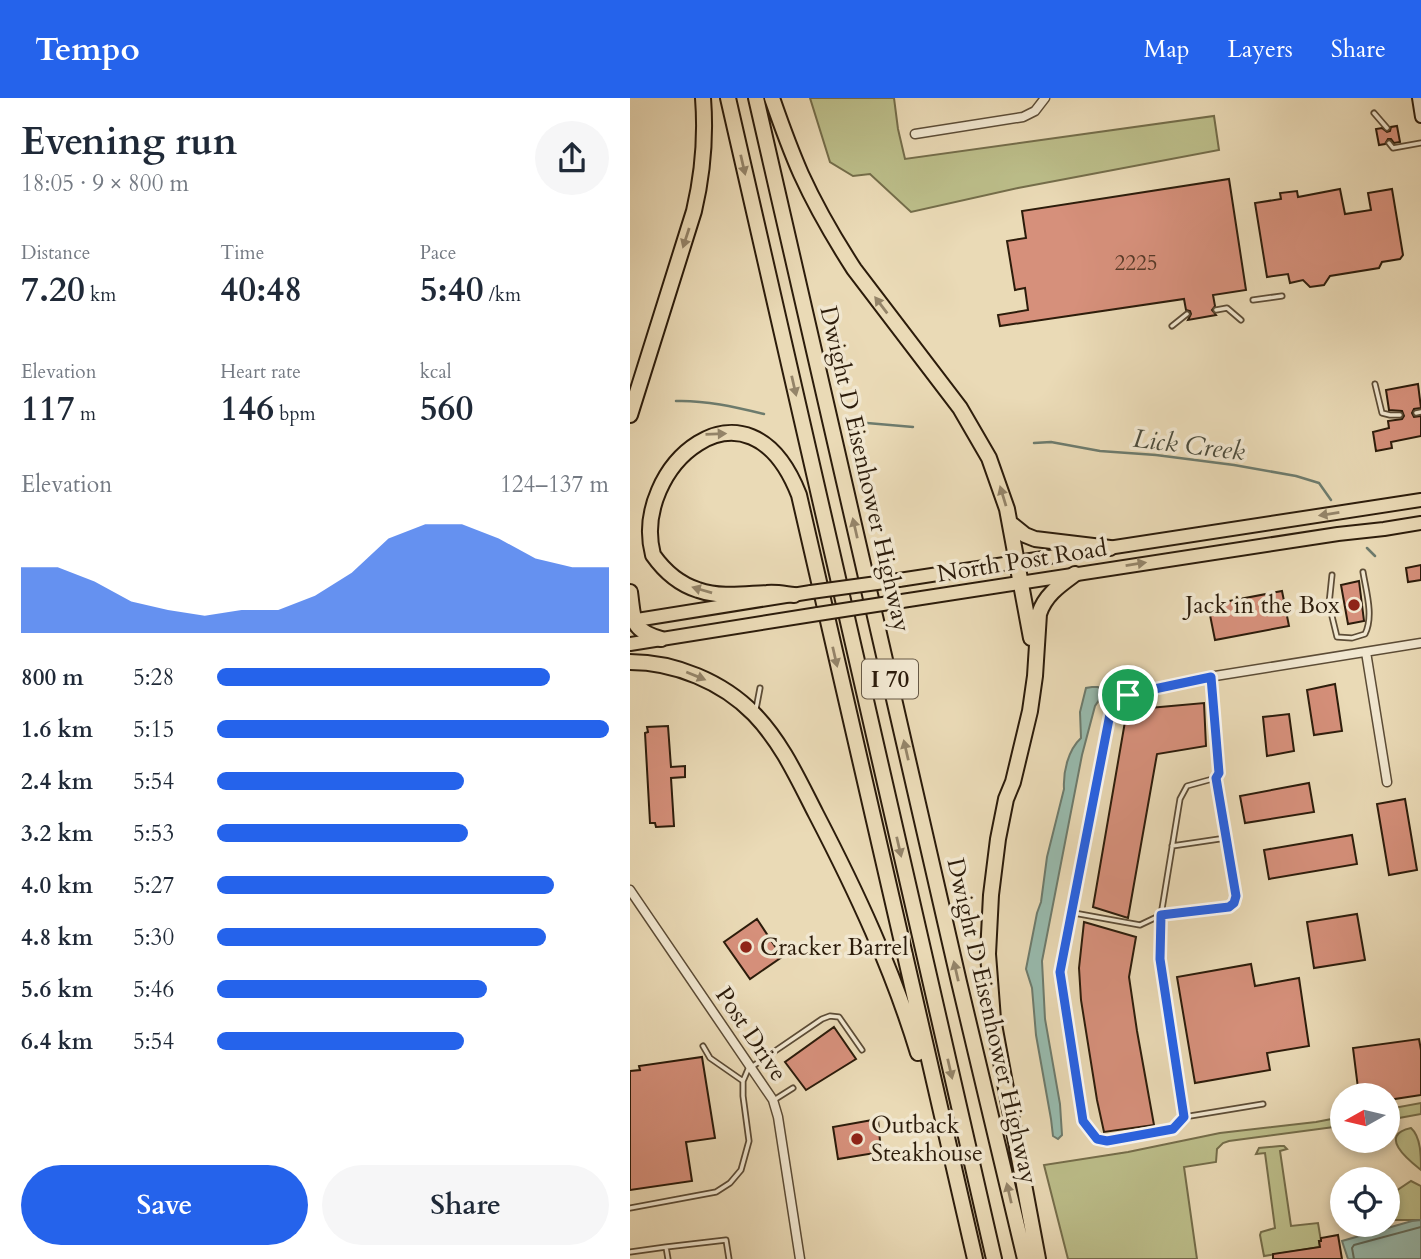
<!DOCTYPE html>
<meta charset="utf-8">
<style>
:root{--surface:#fff;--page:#f6f6f7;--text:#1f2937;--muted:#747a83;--accent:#2563eb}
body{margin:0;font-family:Cardo,serif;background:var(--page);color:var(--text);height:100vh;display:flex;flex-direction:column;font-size:26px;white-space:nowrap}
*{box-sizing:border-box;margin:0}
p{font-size:23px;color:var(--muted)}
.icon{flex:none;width:38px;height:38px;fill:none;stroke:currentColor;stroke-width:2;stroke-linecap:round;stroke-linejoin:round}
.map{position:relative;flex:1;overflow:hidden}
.panel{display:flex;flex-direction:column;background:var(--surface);width:630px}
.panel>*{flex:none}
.needle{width:46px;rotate:262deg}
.controls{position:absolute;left:700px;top:985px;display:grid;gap:14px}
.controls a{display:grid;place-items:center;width:70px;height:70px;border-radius:50%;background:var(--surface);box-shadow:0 4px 10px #0003;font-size:35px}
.pin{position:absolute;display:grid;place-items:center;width:60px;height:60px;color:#fff;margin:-30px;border:4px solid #fff;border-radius:50%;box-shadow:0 2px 7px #0007}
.round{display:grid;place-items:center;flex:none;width:74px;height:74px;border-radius:37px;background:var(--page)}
.summary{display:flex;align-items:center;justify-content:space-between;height:119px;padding:0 21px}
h1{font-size:38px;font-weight:600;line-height:52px}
.stats{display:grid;grid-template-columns:repeat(3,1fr);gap:10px;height:119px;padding:7px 21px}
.stats div{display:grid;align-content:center}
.stats b{font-size:35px;font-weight:600}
.stats small{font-size:19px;font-weight:400}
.stats p{font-size:19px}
.chart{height:196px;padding:14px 21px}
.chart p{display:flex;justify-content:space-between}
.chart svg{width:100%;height:126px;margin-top:7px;fill:var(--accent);opacity:.7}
.action{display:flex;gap:14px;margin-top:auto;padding:14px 21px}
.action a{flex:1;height:80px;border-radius:42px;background:var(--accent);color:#fff;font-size:28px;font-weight:600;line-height:80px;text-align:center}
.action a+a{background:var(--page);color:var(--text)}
ul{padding:0 21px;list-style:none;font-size:23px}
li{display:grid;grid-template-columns:112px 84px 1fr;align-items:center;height:52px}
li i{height:18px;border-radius:9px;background:var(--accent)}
header{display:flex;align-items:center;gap:42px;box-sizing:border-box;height:98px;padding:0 35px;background:var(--accent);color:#fff}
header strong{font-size:33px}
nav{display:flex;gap:38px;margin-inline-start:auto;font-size:24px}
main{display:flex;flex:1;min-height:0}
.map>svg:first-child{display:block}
.green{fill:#bcbe8a;stroke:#746d4a;stroke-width:2}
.water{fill:#98bbae;stroke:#6d7b6d;stroke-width:2}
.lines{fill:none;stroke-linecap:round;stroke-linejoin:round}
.shore{stroke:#626c5c;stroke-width:2}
.stream{stroke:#6d7b6d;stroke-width:2.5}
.building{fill:#d6907b;stroke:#2c1c0b;stroke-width:2}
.lane-casing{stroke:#5c4c36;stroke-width:7}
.street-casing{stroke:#5c4c36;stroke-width:11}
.secondary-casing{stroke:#2c1c0b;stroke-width:14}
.primary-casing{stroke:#2c1c0b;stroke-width:16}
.highway-casing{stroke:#2c1c0b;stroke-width:18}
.lane{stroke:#f1e7d0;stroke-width:3.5}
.street{stroke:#f1e7d0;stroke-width:8}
.secondary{stroke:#f1e7d0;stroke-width:10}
.primary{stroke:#eadab6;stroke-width:12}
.highway{stroke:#eadab6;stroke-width:14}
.primary-bridge-casing{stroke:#2c1c0b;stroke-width:16;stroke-linecap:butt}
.primary-bridge{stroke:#eadab6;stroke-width:12}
.oneway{fill:#948469}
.route-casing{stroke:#fff;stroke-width:14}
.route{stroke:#2563eb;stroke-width:9}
.poi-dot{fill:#8f2418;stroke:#f1e7d0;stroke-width:2.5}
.labels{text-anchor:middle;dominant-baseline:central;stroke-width:7;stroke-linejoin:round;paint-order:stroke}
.number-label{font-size:21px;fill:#563927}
.shield{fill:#f1e7d0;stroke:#675946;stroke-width:2}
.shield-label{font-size:23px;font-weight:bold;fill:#2c1c0b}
.street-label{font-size:24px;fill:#2c1c0b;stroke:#f1e7d0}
.poi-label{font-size:24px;fill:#2c1c0b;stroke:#f1e7d0;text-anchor:start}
.water-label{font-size:26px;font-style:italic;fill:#4c4c3c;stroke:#f1e7d0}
</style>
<header>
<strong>Tempo</strong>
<nav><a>Map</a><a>Layers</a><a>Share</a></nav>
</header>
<main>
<section class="panel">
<div class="summary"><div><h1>Evening run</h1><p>18:05 · 9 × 800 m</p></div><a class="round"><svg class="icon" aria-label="share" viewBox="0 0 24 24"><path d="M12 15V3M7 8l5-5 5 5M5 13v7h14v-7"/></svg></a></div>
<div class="stats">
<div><p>Distance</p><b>7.20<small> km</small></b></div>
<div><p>Time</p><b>40:48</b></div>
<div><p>Pace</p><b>5:40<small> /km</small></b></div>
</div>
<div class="stats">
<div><p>Elevation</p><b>117<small> m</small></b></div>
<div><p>Heart rate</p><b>146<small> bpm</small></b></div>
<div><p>kcal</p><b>560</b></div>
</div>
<div class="chart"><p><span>Elevation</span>124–137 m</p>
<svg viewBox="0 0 160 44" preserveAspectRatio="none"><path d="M0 44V21L10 21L20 26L30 33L40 36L50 38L60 36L70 36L80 31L90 23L100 11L110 6L120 6L130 11L140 18L150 21L160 21V44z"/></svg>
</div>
<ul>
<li><b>800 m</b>5:28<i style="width:85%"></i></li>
<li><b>1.6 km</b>5:15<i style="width:100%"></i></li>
<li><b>2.4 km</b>5:54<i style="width:63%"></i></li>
<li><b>3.2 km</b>5:53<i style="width:64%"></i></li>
<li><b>4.0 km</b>5:27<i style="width:86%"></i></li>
<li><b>4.8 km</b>5:30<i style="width:84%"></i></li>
<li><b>5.6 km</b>5:46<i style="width:69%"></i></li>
<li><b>6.4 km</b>5:54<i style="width:63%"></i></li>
</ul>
<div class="action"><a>Save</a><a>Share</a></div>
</section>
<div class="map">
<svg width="791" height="1161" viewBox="0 0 791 1161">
<rect width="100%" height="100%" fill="#eadab6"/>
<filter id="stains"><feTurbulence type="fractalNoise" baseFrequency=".00286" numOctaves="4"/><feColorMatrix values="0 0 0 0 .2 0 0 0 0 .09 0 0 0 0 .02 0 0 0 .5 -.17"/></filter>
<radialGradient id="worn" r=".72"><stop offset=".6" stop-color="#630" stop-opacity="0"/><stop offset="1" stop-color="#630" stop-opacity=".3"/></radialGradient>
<path class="green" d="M180 0H264L268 31 275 61 584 18 589 52 388 90 281 114 240 76 223 78 200 64Z
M791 1005V1016L758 1022V1011Z
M712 1019V1029H704L599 1043 593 1045 587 1051 586 1064 554 1069 567 1161H438L414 1067 498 1054 590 1035 686 1024Z
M781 1030C791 1039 791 1058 791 1072 777 1061 748 1037 781 1030Z
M650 1048H654L657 1051 650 1053 661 1128 688 1125 691 1143H689L690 1149 634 1158 630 1137 631 1134 645 1130 635 1055 626 1056 629 1050Z
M781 1083 791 1088V1122H758V1101L766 1093Z"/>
<path class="water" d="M462 589H468L472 593 471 599 465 608 452 657 412 863 415 921 430 1006 432 1037 428 1041 423 1038 421 1021 406 937 402 890 396 871 407 815 411 804 417 759 434 691C433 674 438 652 451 640L450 614 456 590Z
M791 1122V1161H718L712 1143 782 1123Z"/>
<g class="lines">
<path class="shore" d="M724 1161 722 1150 724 1147 791 1129"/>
<path class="stream" d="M46 303C75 302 105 309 134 316
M237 325 283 329
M404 345 421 344 470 353 526 357 604 367 666 378 689 385 701 402
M737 450 745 458"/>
</g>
<path class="building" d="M767 28 770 44 764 45 761 41H758L755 46 749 47 746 31 752 30 757 34 760 33 761 29Z
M599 81 616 192 583 197 585 208 582 212 586 217 558 222 561 216 560 213 556 212 554 201 370 228 368 217 398 212 395 190 385 192 377 143 396 140 392 113Z
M710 91 715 116 741 112 738 95 762 91 773 157 770 161 752 164 749 170 700 178 694 187 680 189 673 182 660 185 658 176 637 179 625 105 651 101 650 95 667 93 668 99Z
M788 286 791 310 784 311 782 315 784 319 791 318V338L761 344 762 350 746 353 743 334 759 330 758 323 772 321 774 318 772 313 759 312 756 292Z
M791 467V482L778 484 776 470Z
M729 483 734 523 718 526 711 487Z
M652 493 659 528 585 542 578 507Z
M705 586 712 633 684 637 677 592Z
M574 605 576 648 527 656 498 820 463 809 497 612Z
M659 616 664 653 637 658 633 619Z
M38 628 41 669 55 668V679L41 680 44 728 26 729 25 725H20L15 635 18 634 17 629Z
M679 685 684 714 615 725 610 698Z
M775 701 787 772 759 777 747 706Z
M722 737 727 766 639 781 634 752Z
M727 816 735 862 684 870 677 824Z
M127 821 152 859 120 881 94 844Z
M454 824 506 839 499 879 507 933 524 1027 474 1034 467 1002 451 902 449 870Z
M621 866 625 888 669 880 679 948 637 955 640 972 565 985 547 879Z
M204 929 226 961 176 992 155 964Z
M789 941 791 952V997L758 1002V998H729L723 950Z
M72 959 85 1040 56 1044 62 1083 0 1092V973L10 972 9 968Z
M248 1021 251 1054 208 1061 203 1029Z
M708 1137 712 1161H643V1156L690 1149 689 1143H691V1140Z"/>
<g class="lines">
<defs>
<path id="lane" d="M744 15 757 30
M759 45 763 50 791 45
M623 202 652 198
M586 212 597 210 611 222
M542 228 557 216
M745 286 752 315 760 317H770
M786 315 791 314
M702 477 699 506 707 539 722 540 735 536C744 518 736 493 733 474
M126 611 130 590
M542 748 596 740
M444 815 510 827 531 817 599 809 604 805 606 798 586 680
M73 948 80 960 113 983
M123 968 192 921 200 918 209 919 232 952
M144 1002 163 990
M554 1019 633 1006
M455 1025 467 1041 477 1043 543 1031 554 1019 530 861 531 817 550 701 557 688 586 680 589 675 582 581
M0 1110 86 1094 100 1085 111 1072 119 1043 113 998V983L119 969
M36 1149 96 1142 99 1161
M0 1154 36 1149 38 1161"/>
<path id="street" d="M285 36 393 19 405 13 415 0
M736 554 757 684
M0 792 143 1002 148 1019 170 1161
M453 1023 430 874 480 616C483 606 488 601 498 597L585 578 791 545"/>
<path id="secondary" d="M788 0 791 19"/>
<path id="primary" d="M269 482 791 402
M272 503 708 436 754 431 791 425
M0 523 181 494
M0 546 188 516"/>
<path id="highway" d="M98 0 364 1161
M126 0 329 884 395 1161
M142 0C151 26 160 51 171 76 186 109 204 140 224 171L330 310 359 360 377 411 401 540
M0 317 64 113C73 75 76 39 73 0
M380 425 395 437 405 441 480 450
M0 494C4 522 0 532 31 541
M164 497C155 496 146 494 137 495 114 496 91 500 68 492 49 486 35 474 23 457 0 370 118 266 169 397L345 1161
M0 564C45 564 93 584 124 616 152 645 168 681 186 716 226 793 263 872 288 955
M408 1161 363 921 358 856 361 797 368 741 376 701 383 684 400 613 405 578 409 516C415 497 430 487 445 476"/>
</defs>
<use href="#lane" class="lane-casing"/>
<use href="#street" class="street-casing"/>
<use href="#secondary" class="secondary-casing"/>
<use href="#primary" class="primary-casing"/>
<use href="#highway" class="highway-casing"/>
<use href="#lane" class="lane"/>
<use href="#street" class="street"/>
<use href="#secondary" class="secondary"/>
<use href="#primary" class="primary"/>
<use href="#highway" class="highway"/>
<defs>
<path id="primary-bridge" d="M181 494 269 482
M188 516 272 503"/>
</defs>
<use href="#primary-bridge" class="primary-bridge-casing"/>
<use href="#primary-bridge" class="primary-bridge"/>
</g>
<defs><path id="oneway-solid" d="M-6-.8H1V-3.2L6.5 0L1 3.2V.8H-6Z" transform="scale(1.75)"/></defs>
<g class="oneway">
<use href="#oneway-solid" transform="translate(113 67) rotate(77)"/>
<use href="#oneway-solid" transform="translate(56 140) rotate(108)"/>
<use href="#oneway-solid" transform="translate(251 207) rotate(-127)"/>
<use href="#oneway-solid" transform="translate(164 288) rotate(77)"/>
<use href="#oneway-solid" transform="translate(86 336) rotate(-2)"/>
<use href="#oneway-solid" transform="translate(373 398) rotate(-107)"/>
<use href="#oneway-solid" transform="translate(699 416) rotate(171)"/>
<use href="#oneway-solid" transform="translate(225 430) rotate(-103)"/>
<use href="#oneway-solid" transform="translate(506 466) rotate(-9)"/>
<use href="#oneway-solid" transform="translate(72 492) rotate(-164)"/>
<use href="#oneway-solid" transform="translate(205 559) rotate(77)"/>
<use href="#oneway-solid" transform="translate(66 578) rotate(22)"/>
<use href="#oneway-solid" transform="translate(276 652) rotate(-103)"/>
<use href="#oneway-solid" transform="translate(269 749) rotate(77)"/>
<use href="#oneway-solid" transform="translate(326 873) rotate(-103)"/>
<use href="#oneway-solid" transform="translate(320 971) rotate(77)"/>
<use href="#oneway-solid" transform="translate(379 1095) rotate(-103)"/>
</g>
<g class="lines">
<defs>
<path id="route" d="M581 579 589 675 586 680 606 798 604 805 599 809 531 817 530 861 554 1019 543 1031 477 1043 467 1041 453 1023 430 874 480 616 486 604 496 597Z"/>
</defs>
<use href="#route" class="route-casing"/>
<use href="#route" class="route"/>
</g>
<g class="poi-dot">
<circle cx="724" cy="507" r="7"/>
<circle cx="116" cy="849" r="7"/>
<circle cx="227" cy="1041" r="7"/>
</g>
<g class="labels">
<g class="number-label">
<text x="506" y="165">2225</text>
</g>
<rect class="shield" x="232" y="561.5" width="56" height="39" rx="5"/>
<g class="shield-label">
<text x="260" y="581">I 70</text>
</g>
<g class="street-label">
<text transform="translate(235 371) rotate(77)">Dwight D Eisenhower Highway</text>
<text transform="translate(392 463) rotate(-9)">North Post Road</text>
<text transform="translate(362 923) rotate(77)">Dwight D Eisenhower Highway</text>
<text transform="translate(121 936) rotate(56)">Post Drive</text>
</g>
<g class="poi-label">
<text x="710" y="507" text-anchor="end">Jack in the Box</text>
<text x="130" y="849">Cracker Barrel</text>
<text x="241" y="1027">Outback<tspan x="241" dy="28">Steakhouse</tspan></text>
</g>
<g class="water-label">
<text transform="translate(559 347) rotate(7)">Lick Creek</text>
</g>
</g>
<rect width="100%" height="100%" filter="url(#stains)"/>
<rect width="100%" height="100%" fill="url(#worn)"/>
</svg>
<div class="controls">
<a><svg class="needle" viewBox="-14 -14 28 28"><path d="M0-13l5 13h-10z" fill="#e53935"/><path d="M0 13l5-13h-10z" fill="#747a83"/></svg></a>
<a><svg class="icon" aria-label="locate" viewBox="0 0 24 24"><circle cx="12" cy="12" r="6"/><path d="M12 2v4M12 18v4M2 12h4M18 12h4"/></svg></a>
</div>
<div class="pin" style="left:498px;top:597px;background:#1e9e55"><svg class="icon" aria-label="arrive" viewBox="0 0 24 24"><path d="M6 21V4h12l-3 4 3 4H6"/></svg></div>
</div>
</main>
